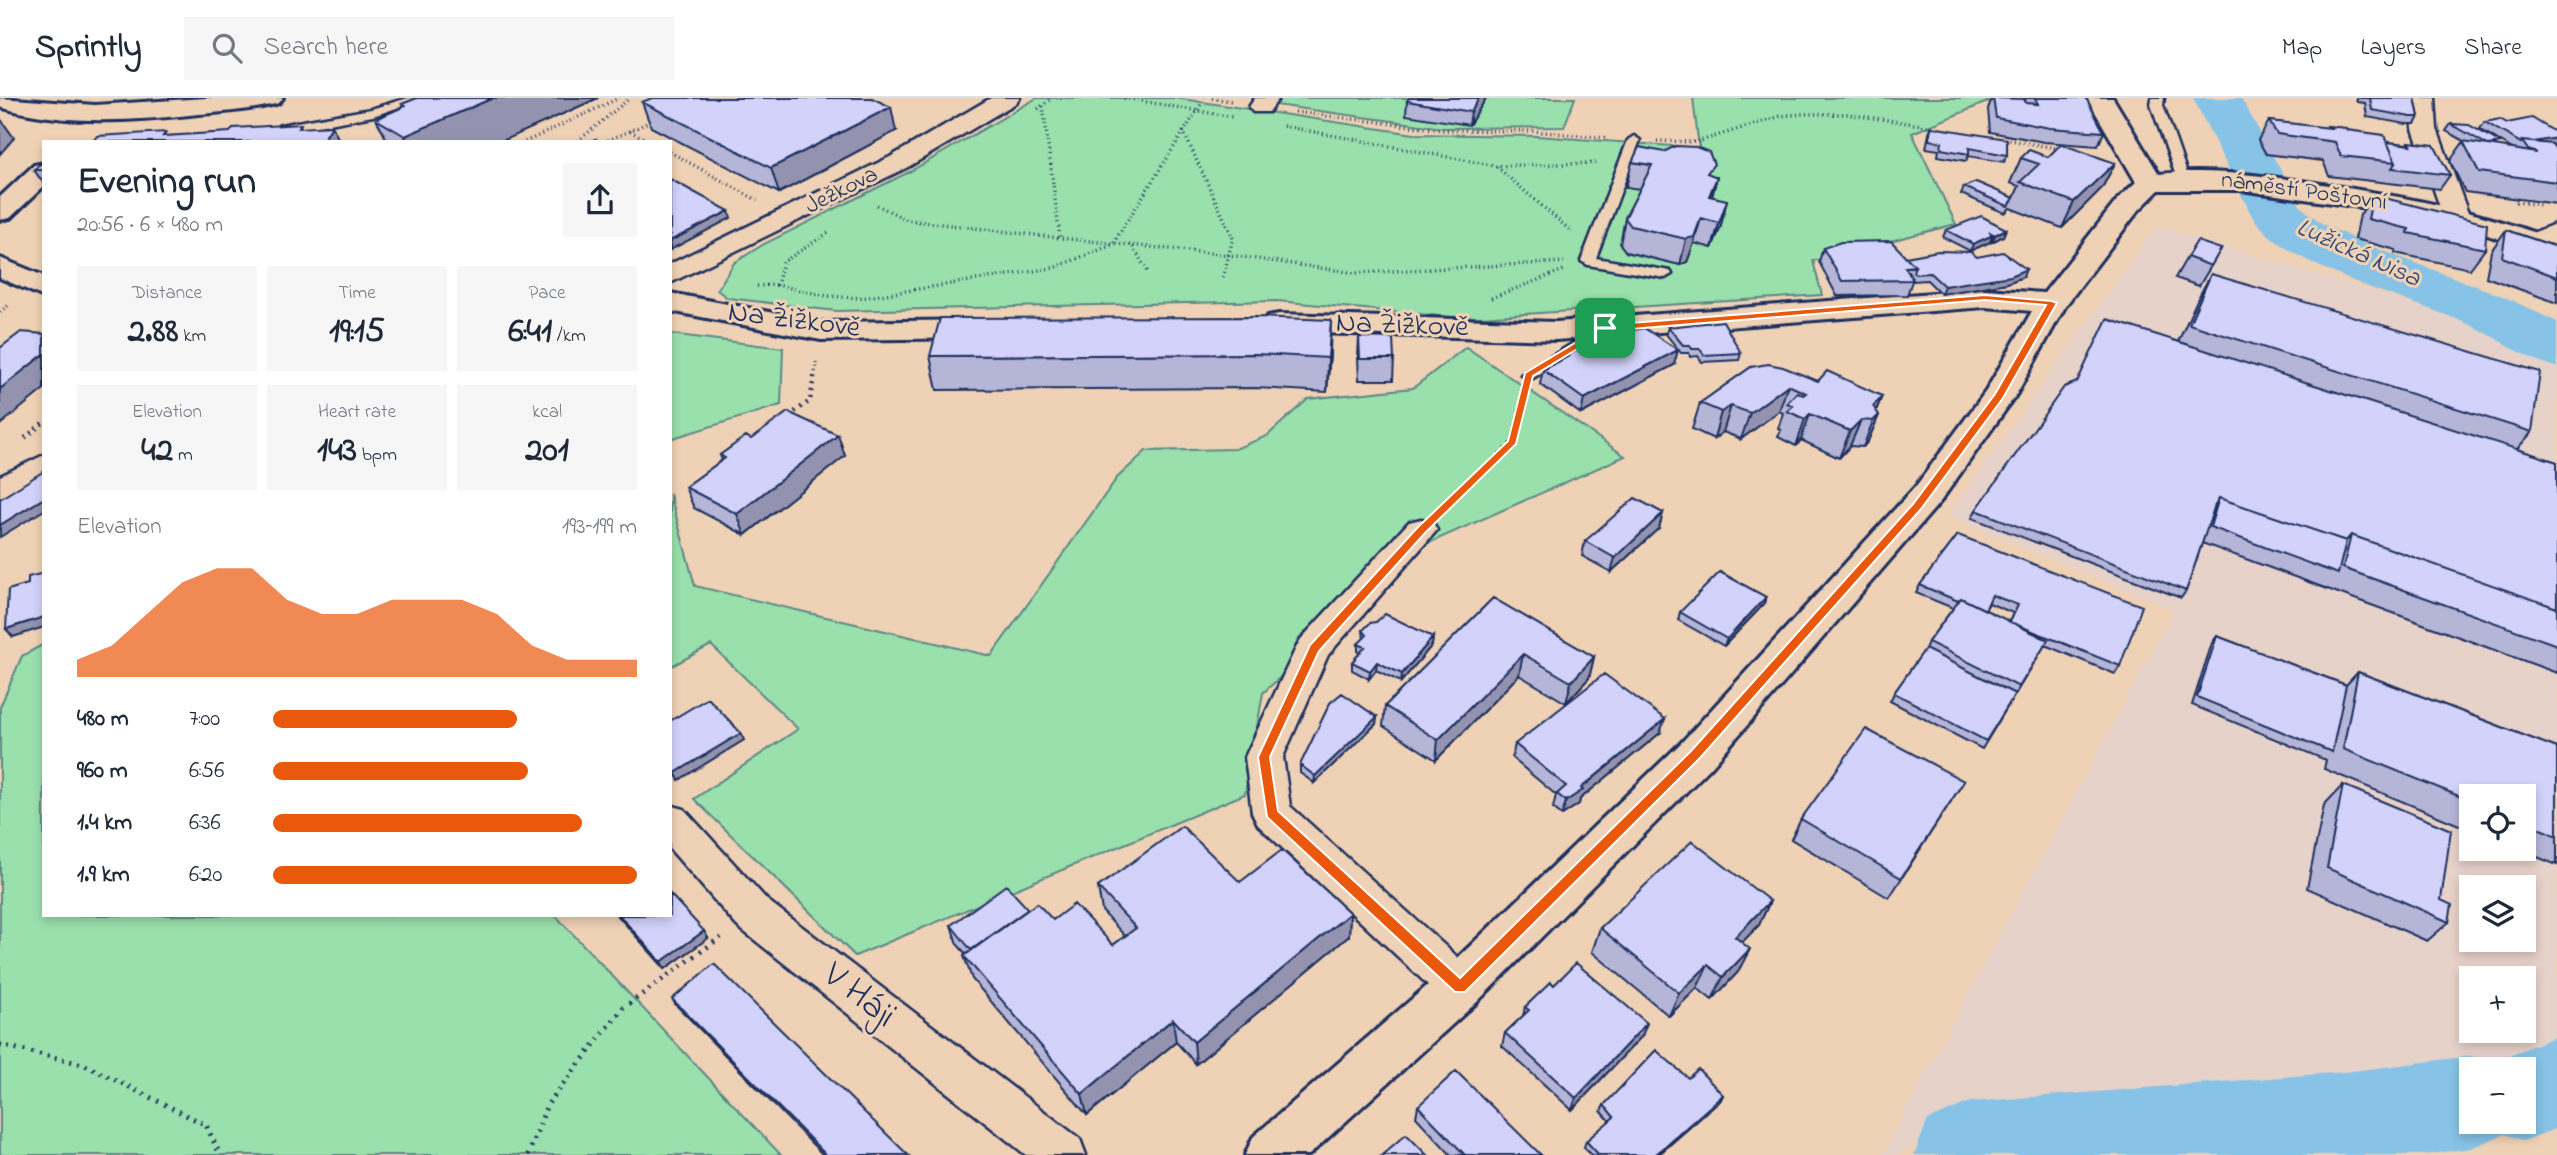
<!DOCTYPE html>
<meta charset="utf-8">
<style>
:root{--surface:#fff;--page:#f6f6f7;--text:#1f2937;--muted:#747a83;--line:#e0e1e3;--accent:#ea580c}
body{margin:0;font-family:"Indie Flower",sans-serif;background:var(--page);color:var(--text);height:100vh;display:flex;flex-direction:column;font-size:26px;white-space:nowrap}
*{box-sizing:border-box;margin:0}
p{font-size:23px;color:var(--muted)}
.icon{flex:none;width:38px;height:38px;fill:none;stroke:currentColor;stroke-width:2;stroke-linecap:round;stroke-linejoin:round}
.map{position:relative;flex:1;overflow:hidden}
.panel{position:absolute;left:42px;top:42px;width:630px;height:777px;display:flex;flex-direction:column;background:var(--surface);border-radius:0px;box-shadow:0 4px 10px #0003}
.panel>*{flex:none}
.tools{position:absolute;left:2459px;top:686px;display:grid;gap:14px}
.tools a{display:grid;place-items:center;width:77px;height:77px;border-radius:0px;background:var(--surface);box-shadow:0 4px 10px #0003;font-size:35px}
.pin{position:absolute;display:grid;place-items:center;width:60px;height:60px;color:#fff;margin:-30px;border-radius:14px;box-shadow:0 4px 10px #0006}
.round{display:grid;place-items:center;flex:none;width:74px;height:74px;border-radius:0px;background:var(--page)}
.headline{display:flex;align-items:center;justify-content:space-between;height:119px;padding:0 35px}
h1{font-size:38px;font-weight:700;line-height:52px}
.metrics{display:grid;grid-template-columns:repeat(3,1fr);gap:10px;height:119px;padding:7px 35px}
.metrics div{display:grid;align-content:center;border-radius:0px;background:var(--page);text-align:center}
.metrics b{font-size:35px;font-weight:700}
.metrics small{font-size:19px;font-weight:400}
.metrics p{font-size:19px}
.chart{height:196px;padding:14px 35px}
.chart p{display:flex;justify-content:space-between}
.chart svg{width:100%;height:126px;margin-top:7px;fill:var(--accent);opacity:.7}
ul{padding:0 35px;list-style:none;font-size:23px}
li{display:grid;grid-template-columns:112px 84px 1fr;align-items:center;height:52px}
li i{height:18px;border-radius:9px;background:var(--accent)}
header{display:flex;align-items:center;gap:42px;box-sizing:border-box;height:98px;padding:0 35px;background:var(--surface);border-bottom:2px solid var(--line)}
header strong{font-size:33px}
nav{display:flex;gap:38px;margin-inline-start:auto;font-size:24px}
.search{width:490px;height:63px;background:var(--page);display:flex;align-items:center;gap:18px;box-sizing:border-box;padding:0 24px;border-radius:0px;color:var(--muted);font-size:26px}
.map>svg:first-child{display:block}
.built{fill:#e7d2ca;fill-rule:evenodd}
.green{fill:#9ae0ac;stroke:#5a8885;stroke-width:2;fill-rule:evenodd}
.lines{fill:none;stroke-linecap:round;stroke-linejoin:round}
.river{fill:#86c3e6;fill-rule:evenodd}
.lane-casing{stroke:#1b2f5e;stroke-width:5}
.street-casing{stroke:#1b2f5e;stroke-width:5}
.secondary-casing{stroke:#1b2f5e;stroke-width:6}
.path-far2{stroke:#1b2f5e;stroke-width:3.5;stroke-dasharray:1 3.5;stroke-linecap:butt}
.path-far1{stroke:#1b2f5e;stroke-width:4.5;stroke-dasharray:2 5;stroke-linecap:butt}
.path{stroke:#1b2f5e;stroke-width:5;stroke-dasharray:2 6;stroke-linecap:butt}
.lane{fill:#efd2b6;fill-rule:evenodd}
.street{fill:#efd2b6;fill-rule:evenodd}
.secondary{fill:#efd2b6;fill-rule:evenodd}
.wall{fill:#b5b5d7;stroke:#1b2f5e;stroke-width:2;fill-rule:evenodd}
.shaded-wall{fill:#9493af;stroke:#1b2f5e;stroke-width:2}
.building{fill:#d3d2fa;stroke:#1b2f5e;stroke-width:2}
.route{fill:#ea580c;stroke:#fff;stroke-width:2;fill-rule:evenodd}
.labels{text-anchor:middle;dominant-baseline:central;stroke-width:6;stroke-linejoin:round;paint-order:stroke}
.far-street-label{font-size:24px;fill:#1b2f5e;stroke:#efd2b6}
.far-water-label{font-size:26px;font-style:italic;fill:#2b4572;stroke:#efd2b6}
.street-label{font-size:30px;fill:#1b2f5e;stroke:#efd2b6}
.near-street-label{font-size:37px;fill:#1b2f5e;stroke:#efd2b6}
</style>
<header>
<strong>Sprintly</strong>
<div class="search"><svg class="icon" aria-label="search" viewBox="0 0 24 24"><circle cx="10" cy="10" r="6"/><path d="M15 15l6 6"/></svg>Search here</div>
<nav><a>Map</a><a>Layers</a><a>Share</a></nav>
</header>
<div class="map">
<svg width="2557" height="1057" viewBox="0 0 2557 1057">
<rect width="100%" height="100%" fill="#efd2b6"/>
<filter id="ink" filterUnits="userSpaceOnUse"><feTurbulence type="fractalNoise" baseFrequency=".0143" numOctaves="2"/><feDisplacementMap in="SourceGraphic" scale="14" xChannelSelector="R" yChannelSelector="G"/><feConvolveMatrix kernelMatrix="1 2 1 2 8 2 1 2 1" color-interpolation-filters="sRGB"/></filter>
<g filter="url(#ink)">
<path class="built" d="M2156 128 2557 249V943L2547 957 2083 1009 1979 1011 1897 1057H1882L2174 512 1948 418ZM2471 698H2524V751H2471ZM2471 789H2524V842H2471ZM2471 880H2524V933H2471Z"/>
<path class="green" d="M1037 0H1175L1414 36 1537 38 1699 50 1693 0H1997L1912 35 1956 126 1813 163 1822 197 1463 220 1277 203 836 213 728 200 717 192 734 165 764 146 909 74ZM1646 93 1694 145 1687 164 1680 167 1626 154 1620 146Z
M1281 0H1575L1564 29 1443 30 1276 7Z
M670 236 783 250 781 307 670 341Z
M1466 249 1625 358 1424 447 1263 595 1245 696 855 858 694 701 798 631 711 547 670 569V396L695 488 991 558 1117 380 1146 353 1235 351 1267 338 1308 301 1413 290Z
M44 546V817H555L781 1057H0V609L22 558Z"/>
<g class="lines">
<path class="river" d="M2193 0H2241L2301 109 2323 126 2365 146 2505 199 2557 224V269C2523 261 2494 236 2461 223 2402 198 2288 171 2252 118Z
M2557 938V1030L2524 1043 2505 1036 2471 1050 2425 1057H1914L1928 1022 1970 1004 2345 974 2471 958 2490 965ZM2471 971H2524V1024H2471Z"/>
<defs>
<path id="lane" d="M408 0H426L373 18 280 35 274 31 280 27 371 11Z
M2152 0H2164L2163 7 2189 81 2187 84H2179L2177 81 2151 7Z
M1634 38 1640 42 1596 160 1670 173 1672 176 1665 180 1588 167 1581 163 1628 42Z
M1605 226 1610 227V233L1533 280 1528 282 1521 277Z"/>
<path id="street" d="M991 0H1020L1016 5 908 69 670 185V166L890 59Z
M1255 0H1279L1269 14H1253L1249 9Z
M2411 0H2435L2437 31 2469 118 2465 123 2456 126 2447 123 2443 118 2413 31Z
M2557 125V143L2534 152 2525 150 2521 144 2525 138Z
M44 357V381L11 400 0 403V378Z
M1421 421 1433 424 1437 432 1328 557 1283 659 1290 708 1475 875 1482 889 1475 903 1460 909 1445 903 1258 727 1252 715 1245 659 1296 550 1301 541 1409 424Z
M670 707 684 711 767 802 1080 1041 1086 1057H1026L737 828 670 751Z"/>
<path id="secondary" d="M0 0 95 7 206 0H283L279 5C253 12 225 14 199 16 132 23 65 28 0 9Z
M2087 0H2113L2159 76C2216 70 2273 79 2329 87 2410 100 2481 113 2557 143V162L2471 131 2409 116 2241 92H2159L2138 113 2066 207 2016 297 1940 404 1711 669 1477 904 1309 1057H1245L1253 1039 1443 874 1681 645 1916 388 1986 293 2032 213 1985 209 1556 242 1279 234 1268 232 1263 225 1268 218 1279 216 1556 224 1985 191 2044 195 2118 101 2136 84Z
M44 65V88L10 120 0 122V99L34 67Z
M0 160 44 178V199L0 180Z
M670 195 821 224 988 222 999 224 1004 231 999 238 988 240 821 242 670 213Z"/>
</defs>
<use href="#lane" class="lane-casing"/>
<use href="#street" class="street-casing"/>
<use href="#secondary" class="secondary-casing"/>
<path class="path-far2" d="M1124 0 1233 19
M1212 0 1231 3
M1043 8 1060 140 1229 157 1355 175 1564 164
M1038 11 1052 0
M1295 14 1443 32 1533 33 1607 40
M1283 28 1496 68 1596 65
M1183 33 1233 140 1223 180
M2005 41 2061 51
M608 42 630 33
M578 43 630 0
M1657 43 1697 44 1781 18 1802 16H1847L1934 29
M525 44 619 0
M651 44 630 33 653 22
M670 54 757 102
M1497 69 1572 134
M2516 104 2542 107
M877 107 907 122 1060 140
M828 135 783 164 777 187 827 198 861 200 1053 170 1112 147 1205 0
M1133 149 1149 176
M757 188 777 187
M1491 200 1564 172
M0 214 10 206
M815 274 817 261"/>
<path class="path-far1" d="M789 318 810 303 815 273
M25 340 44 324
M1444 410 1513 344 1523 298"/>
<path class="path" d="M0 947 83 966 206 1027 220 1057
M528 1057 547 1007 623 910 721 839"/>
<use href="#lane" class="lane"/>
<use href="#street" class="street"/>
<use href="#secondary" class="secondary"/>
</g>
<path class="wall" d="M417 0H598L500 44H388L376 21 403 9 402 6Z
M1992 0H2014L2025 3 2026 0H2086L2104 34 2098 48 2044 44 1990 34 1988 11Z
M2356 0H2415L2419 19 2415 26H2406L2367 19 2365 5 2357 4Z
M1485 2 1469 27 1406 17 1407 3Z
M642 4 896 33 779 95 651 29Z
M2269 23 2327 30 2328 28 2387 44 2408 46 2409 44 2450 77 2440 91 2329 78 2323 63 2266 56 2258 42Z
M2485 24 2507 25 2557 35V47H2553L2557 53V106L2465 94 2450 63 2464 43 2446 33 2451 26 2498 49 2514 52 2480 31Z
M1931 29 2007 57 2004 64 1968 58 1966 63 1938 58 1939 52 1926 50 1929 36Z
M2048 59 2115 65 2102 90 2062 130 2010 110 2005 115 1961 96 1964 89 2014 100 2019 88 2010 85 2021 60Z
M44 62V86L34 72Z
M1632 64 1711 77 1717 79 1712 99 1721 128 1712 150 1694 145 1687 164 1680 167 1626 154 1620 146 1625 120 1640 91 1626 89Z
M2373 97 2485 151 2470 171 2395 155 2396 152 2355 141 2360 117Z
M2006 131 2003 138 1992 144 1990 143V144L1970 153 1943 139 1946 132Z
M2506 132 2557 149V205L2486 179 2491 153Z
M1823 150 1906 159H1977L2023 179 2007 185 1941 196 1927 182 1912 183 1907 197 1837 198 1819 164Z
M2221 151 2199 188 2175 180 2187 159Z
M2211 176 2532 334 2517 351 2557 364V575L2202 445 2186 493 2181 500 1972 420 1976 412 2178 244 2197 202Z
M1668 229 1741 255 1739 262 1702 264 1698 258 1690 259 1689 255H1681L1666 236Z
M1359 239 1394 261 1393 282H1359L1358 260Z
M1330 255 1327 294 1256 290 937 292 930 258Z
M1567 257 1674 267 1581 316 1540 286 1543 272 1566 260Z
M1751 269 1882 298 1876 313 1879 317 1868 343 1863 349 1850 348 1839 360 1801 342 1796 348 1778 339 1781 332 1778 331 1783 315 1779 313 1741 341 1723 334 1714 341 1692 331 1700 305Z
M838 337 845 358 745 437 694 410 685 389 722 362 720 357 751 341Z
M1663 415 1659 430 1611 474 1582 458 1585 443Z
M1958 437 2120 568 2115 576 2045 547 1982 651 1890 603 1894 595 1925 551 1928 544 1953 510 1916 495 1920 487ZM1989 505 2013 515 2009 524 1985 512Z
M1493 500 1594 559 1589 580 1566 605 1519 577 1436 662 1383 628 1385 608Z
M1764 506 1724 548 1678 522 1680 514Z
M1363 532 1433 539 1432 547 1401 584 1376 572 1369 581 1352 572V564L1360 555 1358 554V546L1364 541Z
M2217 538 2346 587 2358 574 2557 650V767L2517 751H2524V698H2471V732L2324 671 2326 662 2192 607 2212 545Z
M1377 619 1376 626 1314 685 1300 675V667Z
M1660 635 1580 701 1579 706 1562 717 1553 710 1556 697 1512 660 1515 646Z
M1964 683 1889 800 1791 741 1801 721Z
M2343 687 2441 802 2449 824 2427 843 2307 790 2324 707Z
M1240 784 1350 815 1349 838 1196 966 1176 944 1087 1017 972 881 964 858 966 856 957 846 951 827 1028 811 1113 847 1125 838 1102 813 1098 789Z
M1770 803 1759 827 1742 844 1738 874 1712 902 1697 890 1669 918 1592 854 1600 830Z
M617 817H670L708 840 665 871Z
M672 901 908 1057H823L676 907Z
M1525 909 1642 938 1572 1012 1502 948 1505 935 1523 918Z
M1688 980 1723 997 1720 1003 1658 1057H1591L1584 1049 1586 1043 1610 1023 1601 1013 1604 1007Z
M1418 1008 1541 1057H1451L1416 1019Z"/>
<path class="shaded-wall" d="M493 0H598L500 44H408L405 38Z
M1479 0H1485V2L1469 27 1471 14Z
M891 9 896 33 779 95 771 70Z
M0 20 14 40 0 56Z
M332 28 340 44H322Z
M2557 40V47L2528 51 2524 45Z
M2115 65 2102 90 2062 130 2074 104Z
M1717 79 1710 104 1702 123 1709 98Z
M1727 102 1721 128 1712 150 1719 125Z
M729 113 731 120 670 152V143Z
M1701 120 1694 145 1687 164 1680 167 1686 141Z
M2006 131 2003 138 1992 144 1995 137Z
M1993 137 1990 144 1970 153 1973 146Z
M2026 171 2023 179 2007 185 1941 196 1944 188Z
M1331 222 1330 255 1327 294 1328 260Z
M1678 252 1674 267 1581 316 1584 301Z
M44 256V291L0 327V291Z
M1788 287 1779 313 1741 341 1750 315Z
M1882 298 1872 322 1873 308Z
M1731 308 1723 334 1714 341 1721 314Z
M1810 316 1801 342 1796 348 1805 321Z
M1879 317 1868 343 1863 349 1873 323Z
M1861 322 1850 348 1839 360 1850 333Z
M838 337 845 358 745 437 737 416Z
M44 400V412L0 439V427Z
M1663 415 1659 430 1611 474 1615 460Z
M1766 499 1764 506 1724 548 1727 541Z
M44 519V529L13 539 6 531Z
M1433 539 1432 547 1401 584 1402 576Z
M1523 556 1519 577 1436 662 1438 642Z
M1594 559 1589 580 1566 605 1571 584Z
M1377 564 1376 572 1369 581 1370 573Z
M1377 619 1376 626 1314 685 1315 678Z
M1665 621 1660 635 1580 701 1579 706 1562 717 1566 703Z
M741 635 744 642 679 682 675 675Z
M1770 803 1759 827 1724 863 1735 839Z
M1350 815 1349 838 1196 966 1194 944Z
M704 833 708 840 665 871 661 864Z
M1750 851 1738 874 1712 902 1723 879Z
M1708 867 1697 890 1669 918 1679 895Z
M1173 921 1176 944 1087 1017 1082 996Z
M1647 925 1642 938 1572 1012 1576 1000Z
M1723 997 1720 1003 1658 1057H1655Z"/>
<path class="building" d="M417 0H493L405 38 376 21 405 8 402 6Z
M652 0H872L891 9 771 70 642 4Z
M1409 0H1479L1471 14 1407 3Z
M1993 0 2024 1 2026 5 2038 6 2035 0H2086L2104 34 2050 30 1996 20Z
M2370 0H2415L2419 19H2411L2372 12Z
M2532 20 2557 35V40L2534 44 2522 43 2521 45 2485 24 2500 21 2507 25Z
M2269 23 2330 30 2328 28 2346 30 2347 32 2384 37 2396 64 2341 58 2335 44 2277 36Z
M301 26 299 30 332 28 322 44H61L94 42 97 38 166 34 163 38 230 34 233 30Z
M2451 26 2469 27 2501 45 2488 47Z
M1931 29 2007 41V57L1969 50V56L1941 51 1942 44 1929 42Z
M595 41 601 44H588Z
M2463 43 2537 55 2528 52 2522 43 2552 46 2557 53V84L2479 74Z
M2387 44 2411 47 2409 44 2434 47 2450 77 2392 70 2396 64Z
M2061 46 2115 65 2074 104 2020 84 2039 66 2021 60 2029 52 2048 59Z
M1675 48 1696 49 1709 54 1714 66 1707 75 1717 79 1709 98 1727 102 1719 125 1701 120 1694 139 1686 141 1631 128 1625 120 1652 67 1632 64 1639 49 1664 54Z
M44 62V72H34Z
M670 81 729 113 670 143Z
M1976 84 2014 100 2012 103 2008 108 1964 89Z
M2373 97 2487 126 2485 151 2408 135 2409 131 2368 121Z
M1981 118 2006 131 1995 137 1989 134 1993 137 1973 146 1946 132Z
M2506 132 2557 149V179L2502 159Z
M1891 143 1915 168 1905 169 1913 182 1842 183 1823 150 1841 144Z
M2197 143 2221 151 2211 168 2187 159Z
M1938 153 1971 154 1977 159 2003 154 2026 171 2011 178 1944 188 1930 175 1915 176 1913 174 1915 168 1906 159Z
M2211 176 2540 274 2532 334 2189 226Z
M1256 219 1331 222 1328 260 1256 256 930 258 940 220Z
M2107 221 2557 364V510L2351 437 2346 443 2219 400 2215 407 2186 493 1976 412 2064 289 2077 284Z
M1723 223 1741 255 1704 257 1700 251H1692L1690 247H1683L1668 229Z
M1644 230 1678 252 1584 301 1543 272 1569 258 1567 257 1612 236Z
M21 234 44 236V256L0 291V250Z
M1359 239 1393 240 1394 261H1360Z
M1768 266 1783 269 1818 283 1827 273 1882 298 1873 308 1879 317 1873 323 1861 322 1850 333 1810 316 1805 321 1787 313 1793 308 1787 305 1797 294 1803 297 1806 295 1788 287 1750 315 1731 308 1721 314 1700 305 1751 269Z
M788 314 838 337 737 416 685 389 725 360 720 357 746 338 751 341Z
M44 373V400L0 427V401Z
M1635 400 1663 415 1615 460 1585 443Z
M2219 400 2346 443 2338 476 2210 429Z
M1958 437 2142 508 2120 568 2010 524 2018 507 1992 497 1985 512 1961 500 1958 503 1920 487Z
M2351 437 2557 510V547L2343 470Z
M1720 474 1766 499 1727 541 1680 514Z
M44 475V519L6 531 8 492 28 486V479Z
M1493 500 1594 559 1571 584 1523 556 1438 642 1385 608Z
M1961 500 2048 542 2019 589 1928 544Z
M1385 516 1433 539 1402 576 1377 564 1370 573 1352 564 1365 549 1358 546 1367 537 1363 532 1370 525 1376 524Z
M2217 538 2346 587 2332 654 2197 599Z
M1925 551 2015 596 1986 643 1894 595Z
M2358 574 2557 650V738L2524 724V698H2471V703L2343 651Z
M1604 576 1665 621 1581 690 1583 692 1566 703 1557 696 1566 688 1515 646Z
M1342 595 1377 619 1315 678 1300 667 1330 605Z
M708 600 741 635 675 675 670 669V623Z
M1866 631 1964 683 1901 780 1801 721Z
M2343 687 2451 732 2441 802 2452 807 2449 824 2327 770Z
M1182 728 1240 784 1282 752 1350 815 1194 944 1173 921 1082 996 964 858 1037 805 1053 822 1074 806 1113 847 1136 830 1098 789Z
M1692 743 1770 803 1735 839 1750 851 1723 879 1708 867 1679 895 1600 830Z
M1006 787 1028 811 971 852 951 827Z
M670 796 704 833 661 864 619 817H670Z
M1576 865 1647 925 1576 1000 1505 935 1529 912 1525 909 1551 884 1554 887Z
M714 866 908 1057H826L672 901Z
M1656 952 1688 980 1698 971 1723 997 1655 1057H1599L1586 1043 1614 1019 1604 1007Z
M1456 973 1541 1057H1465L1418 1008Z
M1406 1036 1427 1057H1382Z"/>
</g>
<path class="route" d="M1985 197 2052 203 2057 205 2003 300 1921 411 1700 660 1465 894H1455L1267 719 1258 659 1310 547 1417 430 1508 343 1525 275 1605 227ZM1985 202 2046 207 1995 296 1913 406 1691 653 1460 880 1278 713 1270 659 1319 553 1425 435 1516 346 1533 278 1607 233Z"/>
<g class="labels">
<g class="far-street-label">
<text transform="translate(842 93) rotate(-27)">Ježkova</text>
<text transform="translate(2304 94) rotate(8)">náměstí Poštovní</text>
</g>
<g class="far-water-label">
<text transform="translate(2358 156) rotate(24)">Lužická Nisa</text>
</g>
<g class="street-label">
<text transform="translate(794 223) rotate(7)">Na Žižkově</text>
<text transform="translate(1402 228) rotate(2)">Na Žižkově</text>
</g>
<g class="near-street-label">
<text transform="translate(859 898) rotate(38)">V Háji</text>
</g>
</g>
</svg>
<div class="tools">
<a><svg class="icon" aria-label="locate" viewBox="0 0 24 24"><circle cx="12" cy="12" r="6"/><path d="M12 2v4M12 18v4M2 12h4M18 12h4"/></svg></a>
<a><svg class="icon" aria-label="layers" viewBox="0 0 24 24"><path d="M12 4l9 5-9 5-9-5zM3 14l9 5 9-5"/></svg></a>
<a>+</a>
<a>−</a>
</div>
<div class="pin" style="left:1605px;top:230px;background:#1e9e55"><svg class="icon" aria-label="arrive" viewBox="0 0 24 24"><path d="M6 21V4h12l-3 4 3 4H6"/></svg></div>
<section class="panel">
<div class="headline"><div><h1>Evening run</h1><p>20:56 · 6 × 480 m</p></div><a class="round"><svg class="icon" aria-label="share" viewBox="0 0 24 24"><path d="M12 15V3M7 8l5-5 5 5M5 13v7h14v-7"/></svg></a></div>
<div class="metrics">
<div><p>Distance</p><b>2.88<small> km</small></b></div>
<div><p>Time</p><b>19:15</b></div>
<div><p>Pace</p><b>6:41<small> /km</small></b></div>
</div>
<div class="metrics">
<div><p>Elevation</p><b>42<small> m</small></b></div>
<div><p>Heart rate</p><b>143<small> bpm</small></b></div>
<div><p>kcal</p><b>201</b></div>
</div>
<div class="chart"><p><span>Elevation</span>193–199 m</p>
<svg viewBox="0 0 160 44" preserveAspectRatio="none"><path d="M0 44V38L10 33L20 22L30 11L40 6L50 6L60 17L70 22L80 22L90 17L100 17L110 17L120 22L130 33L140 38L150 38L160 38V44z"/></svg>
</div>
<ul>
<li><b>480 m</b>7:00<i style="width:67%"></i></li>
<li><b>960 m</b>6:56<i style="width:70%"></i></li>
<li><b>1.4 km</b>6:36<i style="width:85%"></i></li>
<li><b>1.9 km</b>6:20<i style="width:100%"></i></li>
</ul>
</section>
</div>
